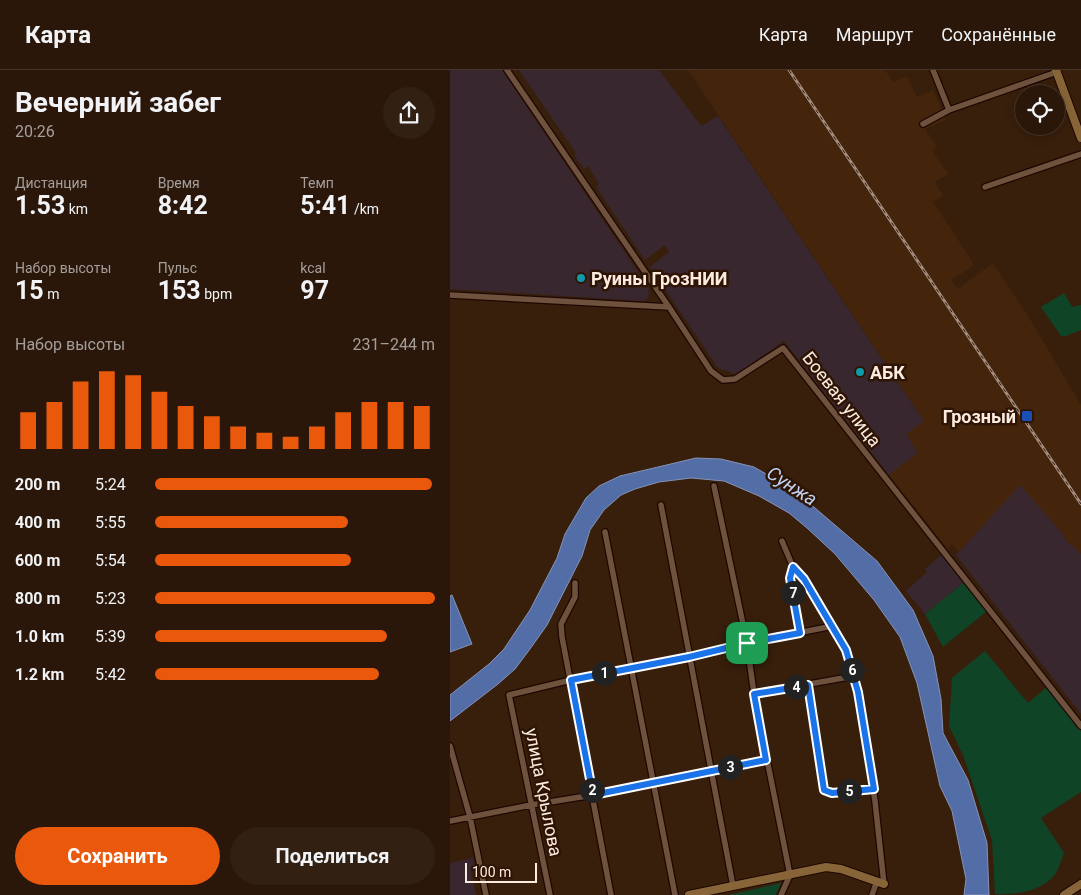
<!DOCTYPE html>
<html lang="ru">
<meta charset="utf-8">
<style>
:root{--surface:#2a1709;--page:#322012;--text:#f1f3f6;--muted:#a59f9c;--line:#46362a;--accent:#ea580c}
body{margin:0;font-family:Roboto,sans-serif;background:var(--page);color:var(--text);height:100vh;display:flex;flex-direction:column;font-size:19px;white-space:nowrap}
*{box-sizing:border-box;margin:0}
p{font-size:16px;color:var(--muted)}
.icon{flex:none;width:28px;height:28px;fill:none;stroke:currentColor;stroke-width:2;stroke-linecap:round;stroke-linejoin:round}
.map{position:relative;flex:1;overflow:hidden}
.panel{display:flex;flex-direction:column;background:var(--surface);width:450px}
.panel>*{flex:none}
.controls{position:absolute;left:565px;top:15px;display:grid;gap:10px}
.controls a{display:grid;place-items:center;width:50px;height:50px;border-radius:50%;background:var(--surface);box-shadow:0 2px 12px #0003,0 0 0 1px var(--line);font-size:25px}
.scale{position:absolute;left:15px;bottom:12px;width:72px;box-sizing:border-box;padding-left:5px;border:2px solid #fdebe0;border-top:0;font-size:14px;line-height:18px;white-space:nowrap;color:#fdebe0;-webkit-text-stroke:4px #2e1503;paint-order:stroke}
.pin{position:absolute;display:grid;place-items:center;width:42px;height:42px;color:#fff;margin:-21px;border-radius:10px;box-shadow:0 2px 8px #0006}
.km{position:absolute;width:25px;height:25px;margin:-12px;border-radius:50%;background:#222;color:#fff;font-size:14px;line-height:25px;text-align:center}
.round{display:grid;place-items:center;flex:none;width:52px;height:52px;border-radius:26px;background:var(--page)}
.overview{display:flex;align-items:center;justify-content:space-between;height:85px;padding:0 15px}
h1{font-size:28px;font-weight:700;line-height:38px}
.figures{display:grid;grid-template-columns:repeat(3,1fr);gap:8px;height:85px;padding:5px 15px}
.figures div{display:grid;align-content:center}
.figures b{font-size:25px;font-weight:700}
.figures small{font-size:14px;font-weight:400}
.figures p{font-size:14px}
.chart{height:140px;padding:10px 15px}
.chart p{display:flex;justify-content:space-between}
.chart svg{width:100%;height:90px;margin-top:5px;stroke:var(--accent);stroke-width:6}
.cta{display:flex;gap:10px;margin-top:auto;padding:10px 15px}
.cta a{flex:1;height:58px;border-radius:30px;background:var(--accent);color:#fff;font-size:20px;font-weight:700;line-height:58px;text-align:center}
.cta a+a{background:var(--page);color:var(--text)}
ul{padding:0 15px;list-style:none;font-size:16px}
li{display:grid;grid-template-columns:80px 60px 1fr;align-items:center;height:38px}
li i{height:12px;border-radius:6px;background:var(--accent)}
header{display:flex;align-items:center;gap:30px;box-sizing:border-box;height:70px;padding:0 25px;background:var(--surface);border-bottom:1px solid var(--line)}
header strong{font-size:24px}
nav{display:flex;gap:28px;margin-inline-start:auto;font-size:18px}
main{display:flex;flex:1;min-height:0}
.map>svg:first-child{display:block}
.industrial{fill:#392730}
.built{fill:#44250c}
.green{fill:#0f4526}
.water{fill:#536da6;stroke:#8693b7}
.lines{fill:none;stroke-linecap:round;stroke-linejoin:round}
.street-casing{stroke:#1e0700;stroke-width:8}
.secondary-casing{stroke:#1e0700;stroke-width:10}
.street{stroke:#6f523e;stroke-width:5.5}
.secondary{stroke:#886538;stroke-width:8}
.rail-casing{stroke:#a28c7e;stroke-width:3}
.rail{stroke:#2e1503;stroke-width:1;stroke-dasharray:4;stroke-linecap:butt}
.route-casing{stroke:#fff;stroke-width:10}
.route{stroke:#1a73e8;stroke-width:6}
.culture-dot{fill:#0f9aa8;stroke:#2e1503;stroke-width:2}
.transit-dot{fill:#1a4fb4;stroke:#2e1503;stroke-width:2}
.labels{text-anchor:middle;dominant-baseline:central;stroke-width:5;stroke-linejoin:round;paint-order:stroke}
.poi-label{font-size:18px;font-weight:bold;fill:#fdebe0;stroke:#2e1503;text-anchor:start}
.street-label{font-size:18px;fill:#fdebe0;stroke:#2e1503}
.water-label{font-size:19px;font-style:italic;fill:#c1d2f4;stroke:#2e1503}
</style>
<header>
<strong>Карта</strong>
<nav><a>Карта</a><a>Маршрут</a><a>Сохранённые</a></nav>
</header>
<main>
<section class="panel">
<div class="overview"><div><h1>Вечерний забег</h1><p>20:26</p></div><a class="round"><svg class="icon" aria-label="share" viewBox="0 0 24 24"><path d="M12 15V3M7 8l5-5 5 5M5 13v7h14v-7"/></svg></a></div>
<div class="figures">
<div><p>Дистанция</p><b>1.53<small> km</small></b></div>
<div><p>Время</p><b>8:42</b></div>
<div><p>Темп</p><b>5:41<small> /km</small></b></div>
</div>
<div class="figures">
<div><p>Набор высоты</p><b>15<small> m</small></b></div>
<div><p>Пульс</p><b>153<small> bpm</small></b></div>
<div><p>kcal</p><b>97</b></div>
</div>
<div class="chart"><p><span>Набор высоты</span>231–244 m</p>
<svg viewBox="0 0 160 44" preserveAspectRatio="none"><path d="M5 44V26M15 44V21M25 44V11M35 44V6M45 44V8M55 44V16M65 44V23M75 44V28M85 44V33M95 44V36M105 44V38M115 44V33M125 44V26M135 44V21M145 44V21M155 44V23"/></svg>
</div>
<ul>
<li><b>200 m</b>5:24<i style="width:99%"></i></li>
<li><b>400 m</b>5:55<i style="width:69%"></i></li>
<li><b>600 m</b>5:54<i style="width:70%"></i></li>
<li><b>800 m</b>5:23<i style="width:100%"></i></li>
<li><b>1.0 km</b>5:39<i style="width:83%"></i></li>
<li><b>1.2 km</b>5:42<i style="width:80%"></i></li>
</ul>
<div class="cta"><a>Сохранить</a><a>Поделиться</a></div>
</section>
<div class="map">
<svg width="631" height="825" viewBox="0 0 631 825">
<rect width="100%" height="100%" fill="#381f0c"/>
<path class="industrial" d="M0 0H52L198 217 199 225 197 229 193 231 0 219Z
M69 0H209L251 56 268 46 474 351 469 383 439 405 334 271 286 304 268 298 200 197 219 182 217 178 215 175 195 190 146 117 149 114 138 96 134 99 124 85 126 83Z
M570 414 614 464 613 466 620 475 622 474 631 484V644L506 485Z
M491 485 513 513 475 544 456 521 477 502 475 499Z
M23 788 25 801 21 802 26 825H0V793Z"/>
<path class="built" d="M238 0H435L443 12 457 6 467 27 483 20 496 50 475 59 487 76 482 81 498 104 485 112 493 125 483 132 522 191 523 196 501 210 508 219 543 193 578 246 631 335V484L622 475H620L613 466V464L570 415 509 482 502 474 498 479 439 405 468 383 456 364 474 351Z"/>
<path class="green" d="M614 223 622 237 631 235V260L618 265 617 266H611L591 237Z
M513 513 537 541 493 577 475 544Z
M535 581 578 633 597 617 631 661V722L591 748 614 783C611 790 608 803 602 808 587 822 565 825 545 824L542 770 513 685 499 656 502 608Z
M331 813 326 825H279Z"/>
<path class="water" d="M246 388 271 389 304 397 344 420 427 491 463 540 483 586 491 629 493 663 518 710 537 773 539 825H514L516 809 502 741 490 716 467 613 450 567 424 530 385 484 357 458 339 443 309 426 274 411 241 408 209 412 185 419 171 425 154 440 140 460 132 486 97 555 80 579 65 599 48 614 0 651V625L39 594 54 579 80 540 107 488 115 464 136 428 149 416 170 406Z
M2 525 22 574 0 582V526Z"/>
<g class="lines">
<defs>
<path id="street" d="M57 0 219 237 261 301 273 310 285 309 333 278 631 656
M483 0 499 40
M473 54 499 40 607 2
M535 117 631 84
M0 225 219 237
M264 416 297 573 304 624 340 805 331 825
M211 435 283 816
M155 462 225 825
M332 471 343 497 354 509 383 556 396 580 403 601 408 622 425 731 434 814
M343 497 340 508 350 563
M125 513V527L111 554 112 567 161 825
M358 615 374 720 383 723 423 719
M304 624 404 606
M0 676 20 747 36 825
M0 751 81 735 143 725 316 690
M100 825 59 625 121 610 239 587 297 573 383 556
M422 825 427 811"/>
<path id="secondary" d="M606 0 631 68
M239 825 376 797 391 799 434 814
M614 825 631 814"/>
</defs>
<use href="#street" class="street-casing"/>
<use href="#secondary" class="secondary-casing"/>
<use href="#street" class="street"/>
<use href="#secondary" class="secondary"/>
<defs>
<path id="rail" d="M339 0 631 434"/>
</defs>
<use href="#rail" class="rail-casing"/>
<use href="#rail" class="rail"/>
</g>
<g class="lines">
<defs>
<path id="route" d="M343 497 354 509 396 580 408 622 424 719 382 723 374 720 358 615 304 624 316 690 143 725 121 610 239 587 297 573 350 563 340 508Z"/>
</defs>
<use href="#route" class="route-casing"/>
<use href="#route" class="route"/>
</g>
<g class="culture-dot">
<circle cx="131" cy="208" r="5"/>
<circle cx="410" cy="302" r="5"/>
</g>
<rect class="transit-dot" x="571" y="340" width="12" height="12" rx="2.5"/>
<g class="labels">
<g class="poi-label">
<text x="141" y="208">Руины ГрозНИИ</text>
<text x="420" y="302">АБК</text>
<text x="566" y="346" text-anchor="end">Грозный</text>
</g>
<g class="street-label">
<text transform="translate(392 329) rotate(52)">Боевая улица</text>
<text transform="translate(94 722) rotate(79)">улица Крылова</text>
</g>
<g class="water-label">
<text transform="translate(342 416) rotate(33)">Сунжа</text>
</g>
</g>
</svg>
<div class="controls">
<a><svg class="icon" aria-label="locate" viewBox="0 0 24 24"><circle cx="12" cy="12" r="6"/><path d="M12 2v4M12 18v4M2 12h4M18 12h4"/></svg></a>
</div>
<div class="scale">100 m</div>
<div class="pin" style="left:297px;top:573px;background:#1e9e55"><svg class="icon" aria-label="arrive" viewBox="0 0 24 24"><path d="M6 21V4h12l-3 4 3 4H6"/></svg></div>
<b class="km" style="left:154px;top:603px">1</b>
<b class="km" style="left:142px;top:720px">2</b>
<b class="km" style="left:280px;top:697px">3</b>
<b class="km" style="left:346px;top:617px">4</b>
<b class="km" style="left:399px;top:721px">5</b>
<b class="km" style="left:402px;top:600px">6</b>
<b class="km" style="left:343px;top:523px">7</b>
</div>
</main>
